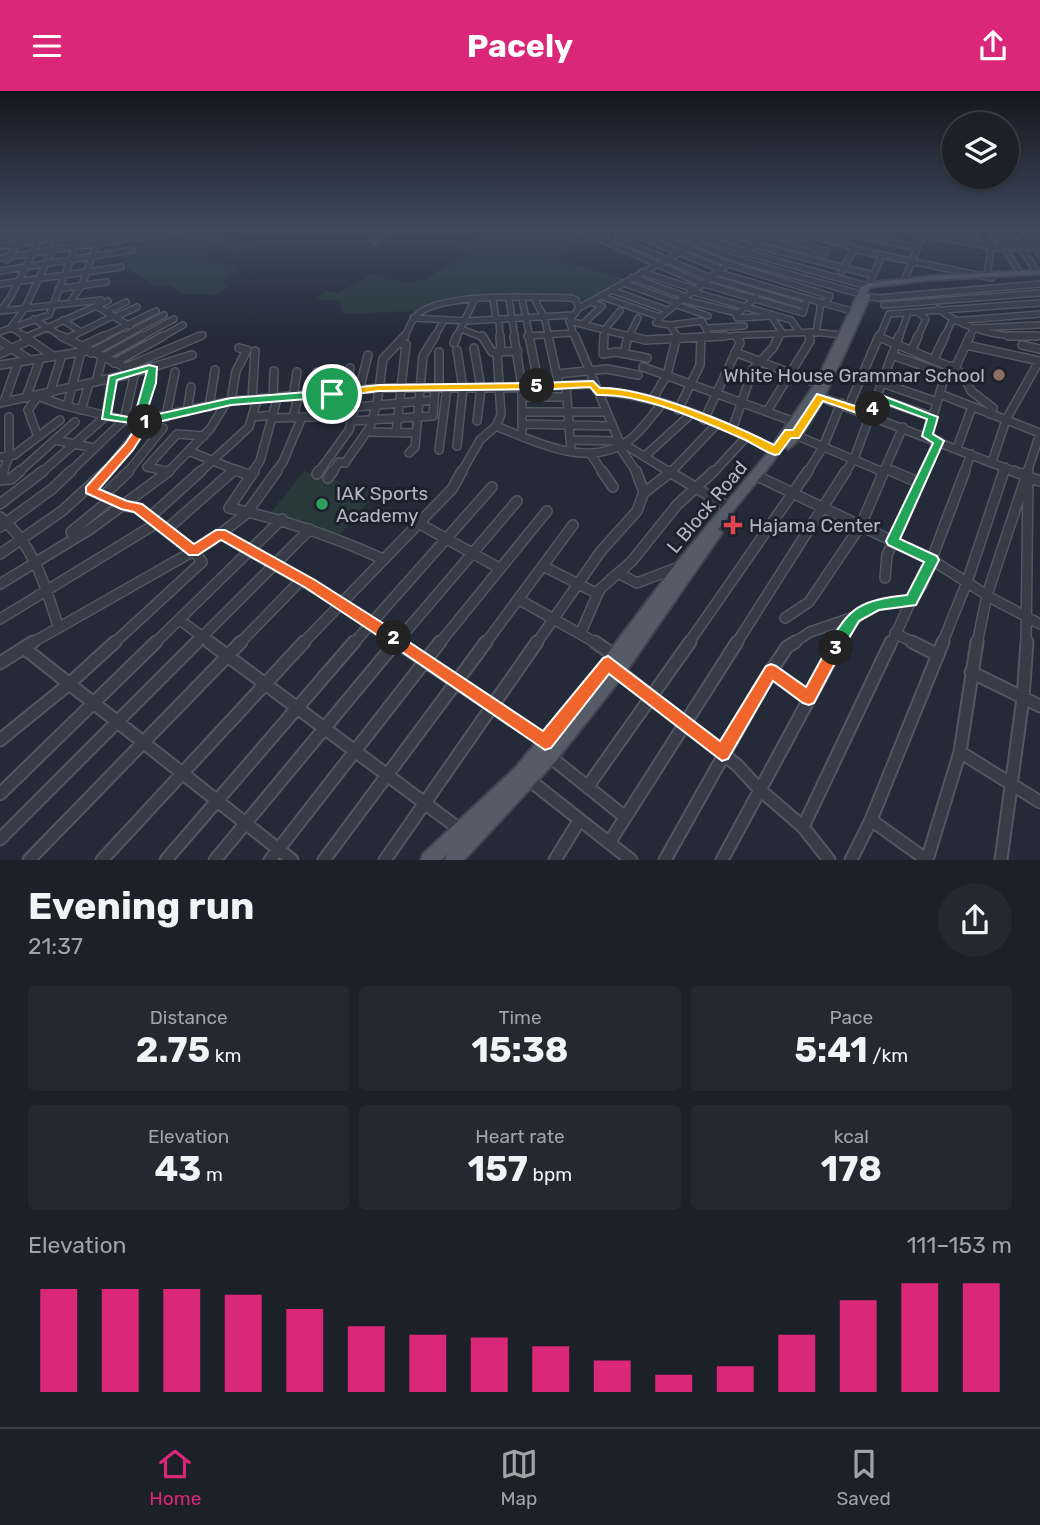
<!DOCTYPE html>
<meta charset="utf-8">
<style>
:root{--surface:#1b2029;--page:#242831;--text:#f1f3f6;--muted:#a0a3a8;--line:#393e46;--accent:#db2777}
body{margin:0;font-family:Rubik,sans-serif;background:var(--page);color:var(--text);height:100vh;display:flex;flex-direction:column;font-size:26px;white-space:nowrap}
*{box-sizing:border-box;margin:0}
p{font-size:23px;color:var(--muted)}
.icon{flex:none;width:38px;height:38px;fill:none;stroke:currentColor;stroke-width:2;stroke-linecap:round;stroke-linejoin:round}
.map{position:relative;height:769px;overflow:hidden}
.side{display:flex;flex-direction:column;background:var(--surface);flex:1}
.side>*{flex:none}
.tools{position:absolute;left:942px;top:21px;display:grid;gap:14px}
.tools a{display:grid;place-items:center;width:77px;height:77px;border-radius:50%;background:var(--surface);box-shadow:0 2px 5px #0004,0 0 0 2px var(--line);font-size:35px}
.pin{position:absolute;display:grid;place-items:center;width:60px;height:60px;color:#fff;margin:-30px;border:4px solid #fff;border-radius:50%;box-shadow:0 2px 7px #0007}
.km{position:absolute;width:35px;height:35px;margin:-18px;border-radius:50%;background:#222;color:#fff;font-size:19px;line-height:35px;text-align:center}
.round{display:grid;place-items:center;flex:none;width:74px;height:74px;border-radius:37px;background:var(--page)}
.headline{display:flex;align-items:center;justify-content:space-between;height:119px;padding:0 28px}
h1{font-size:38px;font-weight:700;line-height:52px}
.metrics{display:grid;grid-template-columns:repeat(3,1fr);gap:10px;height:119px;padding:7px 28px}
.metrics div{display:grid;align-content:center;border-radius:7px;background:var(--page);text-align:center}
.metrics b{font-size:35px;font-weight:700}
.metrics small{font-size:19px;font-weight:400}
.metrics p{font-size:19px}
.chart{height:196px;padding:14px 28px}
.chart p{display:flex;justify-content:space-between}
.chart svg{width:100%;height:126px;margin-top:7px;stroke:var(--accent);stroke-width:6}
header{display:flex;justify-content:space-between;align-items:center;height:91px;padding:0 28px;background:var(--accent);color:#fff;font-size:32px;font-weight:700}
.menu{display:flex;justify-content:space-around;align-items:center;height:98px;border-top:2px solid var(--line);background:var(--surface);font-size:19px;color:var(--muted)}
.menu a{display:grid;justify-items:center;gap:4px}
.menu .current{color:var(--accent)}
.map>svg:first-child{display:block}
.green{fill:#28383b}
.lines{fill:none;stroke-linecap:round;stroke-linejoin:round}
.minor-far3-casing{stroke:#525762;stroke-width:8}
.minor-far2-casing{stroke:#525762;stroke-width:10}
.minor-far1-casing{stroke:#525762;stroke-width:12}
.minor-casing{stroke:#525762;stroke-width:15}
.major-casing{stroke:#404550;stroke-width:4}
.minor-far3{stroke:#373c47;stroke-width:5}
.minor-far2{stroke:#373c47;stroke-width:7}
.minor-far1{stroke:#373c47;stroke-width:9}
.minor{stroke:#373c47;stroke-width:11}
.major{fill:#555b67;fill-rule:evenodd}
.split-1{fill:#22a559;stroke:#fff;stroke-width:2;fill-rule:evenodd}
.split-2{fill:#f0652b;stroke:#fff;stroke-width:2}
.split-3{fill:#f0652b;stroke:#fff;stroke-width:2}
.split-4{fill:#22a559;stroke:#fff;stroke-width:2}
.split-5{fill:#f5b400;stroke:#fff;stroke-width:2}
.split-6{fill:#f5b400;stroke:#fff;stroke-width:2}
.education-dot{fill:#8d6e63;stroke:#1c212c;stroke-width:2.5}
.leisure-dot{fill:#2e9e5b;stroke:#1c212c;stroke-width:2.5}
.health-dot{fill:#e0444e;stroke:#1c212c;stroke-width:2.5}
.labels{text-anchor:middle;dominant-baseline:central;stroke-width:6;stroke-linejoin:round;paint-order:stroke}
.poi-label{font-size:19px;fill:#b2b7c3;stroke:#1c212c;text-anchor:start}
.street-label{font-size:19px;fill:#b2b7c3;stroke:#1c212c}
</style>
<header><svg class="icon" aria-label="menu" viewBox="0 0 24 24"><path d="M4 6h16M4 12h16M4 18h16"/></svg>Pacely<svg class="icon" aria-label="share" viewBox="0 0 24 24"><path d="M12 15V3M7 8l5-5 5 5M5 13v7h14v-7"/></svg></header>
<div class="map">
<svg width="1040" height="769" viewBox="0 0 1040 769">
<rect width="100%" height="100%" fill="#242a37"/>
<path class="green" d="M187 140H215L252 152 253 155 239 162 221 159 218 155H213L204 169 234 174 237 180 223 190 229 195 216 204 182 203 171 195 154 194 126 176 127 170C143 151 163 145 187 140Z
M504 140H579L585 142 584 144 590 146 554 167 624 188 588 212 571 205 463 208 420 220 343 223 340 209H316L325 200 338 202 372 183 403 192 424 189 469 163 454 156 479 145Z
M304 380 376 402 337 447 268 425Z"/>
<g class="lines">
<defs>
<path id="minor-far3" d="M582 140 700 192 803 222 807 207
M617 140 626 145
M645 140 728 173 830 205 825 212
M664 140 736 168 860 203
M684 140 745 161 867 195
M706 140 751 156
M725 140 758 151
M789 140 844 153
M852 140 844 153 857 159 992 187
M907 140 999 157 1040 156
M994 140 1020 182
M1009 140 1037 181
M1024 140 1040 163
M1038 140 1040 142
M631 142 720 178
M769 142 826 160
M851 142 917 157
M0 144 30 140
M618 148 708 186 805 215
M761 148 823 165
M374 150 388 140
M974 153 977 140
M754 154 873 184
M0 155 105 140
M743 163 773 140
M0 167 178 140
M7 169 24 140
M0 180 132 159
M642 181 694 198
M716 181 851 220
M841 181 855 157
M987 184 994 140
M632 186 684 205
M904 190 924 140
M623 192 676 211
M0 193 121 176
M869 194 882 164
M58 198 106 191
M611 199 667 219
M690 200 791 229 800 242
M600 205 660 226
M866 205 877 207 1040 193
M756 206 736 224 737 227 771 225
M534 207 544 226 549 247
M493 208 496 229
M509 208 515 247
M522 208 530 247
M681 208 737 222
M71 210 82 194 101 140
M674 213 708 225
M884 214 1040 202
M96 215 130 235
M938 218C969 241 1002 247 1040 245
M0 220 101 209
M0 220 10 207 44 140
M106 221 126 211
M770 223 783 243
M889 223 1040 212
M115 226 137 216
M660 226 729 172
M660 226 656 232 670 234
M413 227 467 230 573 224
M34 228 64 247
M499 228 500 247
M63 229 81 241
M569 230 637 247
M584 232 602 215 591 211
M706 237 744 235
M461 238 484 247
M0 241 49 224 82 140
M809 241 810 247
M816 242 821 211
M527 245 573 242
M26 246 108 210
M27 247 11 236 25 217 61 140
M69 247 113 225
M100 247 156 220
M120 247 164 224
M139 247 174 228
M160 247 183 234
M196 247 203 244
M403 247C409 240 410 230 417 224 442 201 537 206 571 207L576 209 579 217
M434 247 444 229
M456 247 474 210
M575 247 569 230 579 217 677 163 710 140
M604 247 605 238 620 220
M628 247 638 227
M678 247 670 234 702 230 710 246
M689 247 812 241 842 244
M778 247 780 243
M879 247 889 223
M899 247 908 222
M917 247 926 228 918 221
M944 247 952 230 1040 223
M969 247 974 237 1040 234"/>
<path id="minor-far2" d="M24 245 53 265
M61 245 135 281 124 329 69 382
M482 245 492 261 518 260
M500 245 501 261
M514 245 522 296V345
M529 245 539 295
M548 245 559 294
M575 245 619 350 671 382
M604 245 603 263 616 261 647 267
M630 245 645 249 725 245
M1008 245H1037
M879 246 948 275 927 345
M67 248 73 245
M0 250 30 269
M454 252 457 245
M966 254 1040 270
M1022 254 1040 258
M81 256 104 245
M474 257 481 297 477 330
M457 259 463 297 457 355
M912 259 918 245
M439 261V297
M735 261 819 293
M91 262 123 245
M624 262 628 245
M0 263 30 249
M892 264 946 283
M934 268 945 245
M114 272 163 245
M0 274 87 260
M948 275H956L970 245
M953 275 964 285 971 300 993 317 990 323
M643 276 795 331
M124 277 200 245
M557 283 607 278 638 284
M96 291 102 267 142 245
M882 292 937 311
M566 294 571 361
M597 300C660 304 720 331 775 360
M346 301 350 277
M50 302 62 264
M332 303 337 278
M940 303 1040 342
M315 304 317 281
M38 305 62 314 133 331 231 310 379 297H504L593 293
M38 305 28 319 38 346
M293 306 297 281
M522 306H567
M820 306 1018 382
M26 307 40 268
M877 307 933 326
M273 308 274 280
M252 309 255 260
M652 309 667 284 677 245
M231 310 236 280 247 259 239 257
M4 311 18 271
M0 312 130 283 192 264
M67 315 81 261
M849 315 879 245
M209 316 215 279
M356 316 434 309
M81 319 89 293
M678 319 700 274 701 246
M768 319 810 250 809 245
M187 321 191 296
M522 321H606
M166 326 175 281
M252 326 273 324
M293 326 298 306
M314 326 320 304
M334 326 339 302
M272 327 353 325
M704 329 740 252 737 245
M138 330 151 292 152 276
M352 330 433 325 435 297
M522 333 612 335
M496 335C534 350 585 377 625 352 640 343 650 326 662 313
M732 339 753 278 773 257 779 245
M370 341 416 342
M396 342 406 253 398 252
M793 343 883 381
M55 349 94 357
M572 349 619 350
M619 355 637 382
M957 357 972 316
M439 359 447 297
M189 360 243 382
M409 362 415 356 423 265 435 245
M592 365 603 382
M645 365 690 324
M0 366 14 364 60 329
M992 371 1006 329 1039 270
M885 377 896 382
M166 380 147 376 177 343 204 345
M3 382 9 365V326
M18 382 75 331
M41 382 106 325 112 287
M105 382 146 330
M127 382 163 337
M167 382 210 338 226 312
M199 382 249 336 257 309
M231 382 235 378
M252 382 260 370 277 308
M275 382 283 371 302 326
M318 382 349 339 368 264
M332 382 339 371 345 372 370 336 377 312 383 268 405 245
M461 382 480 349 496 335 501 324 497 261
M670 382 717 333
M713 382 747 345
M807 382 823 356 841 312
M845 382 854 368 899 245
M883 382 903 336
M925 382 939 350
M964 382 971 363
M1003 382 1005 376
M1027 382 1040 342"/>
<path id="minor-far1" d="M238 380 251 385
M254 380 229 417C283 428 332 445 383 468
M602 380 613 396
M668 380 728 416
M880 380 883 381
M892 380 920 392
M1013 380 1040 390
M317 383 319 380
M755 384 932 469 993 508 1040 533
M328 387 333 380
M0 389 11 388 20 380
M0 389 3 380
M91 399 125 415 137 417 194 460 202 471 113 553
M645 401 672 380
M103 405 129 380
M0 413 43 380
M0 426C34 454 45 494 58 535
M150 426 201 380
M420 433 499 477
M0 436 52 398 71 380
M166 439 233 380
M71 441 111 408
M221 443 340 512 400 553
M0 463 62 420 106 380
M543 475 598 503
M618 482 637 492 681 475
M885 487 887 464 925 380
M0 493 92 437 169 380
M518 508 598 553
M785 527 809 511 861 434 884 380
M0 528 157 432
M180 529 212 553
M581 541 600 498 632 470 677 414 714 380
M895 542 916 553
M30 553 211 450 246 423 277 380
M154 553 282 428
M195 553 310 438
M239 553 302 488
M302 553 452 398 462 380
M353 553 492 396
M395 553 517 410
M439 553 547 420
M485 553 573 434
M536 553 601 460 637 420 644 401 636 380
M688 553 808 380
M736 553 846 380
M792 553 810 541 854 526
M840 553C860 514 869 514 911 510L922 494 965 380
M891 553 911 510
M942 553 967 491 1004 380
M977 553 987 504 1028 380
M1026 553 1028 386"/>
<path id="minor" d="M209 551 462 740
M397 551 545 651
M595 551 614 564
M795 551 787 556 771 580 809 606
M912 551 938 564
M24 557 292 769
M0 572 33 551
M616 578 737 674 759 698 803 736 829 769
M971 581 1040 615
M0 649 69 593 115 551
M960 661 1040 711
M548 664 625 726
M528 688 631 769
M588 695 690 551
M0 703 156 551
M871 729 927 769
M803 736 891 551
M0 748 197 551
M609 752 737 551
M29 769 241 551
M102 769 304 551
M166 769 354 551
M215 769 396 551
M270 769 440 551
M324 769 486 551
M385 769 537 551
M555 769 579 730
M665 769 771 580
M722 769 840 551
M851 769 871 729 943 551
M927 769 960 661 977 551
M1001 769 1023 607 1027 551"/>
<path id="major" d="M1040 179V183L931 189 871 196 866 202 871 204C856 235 813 344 788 358L783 354 773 371 718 438 722 442 720 445 623 585 555 671 464 769H445L447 763 441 769H421L423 763 515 677 580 599 677 471 765 365 815 293 861 196 869 192 931 185Z"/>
</defs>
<use href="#minor-far3" class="minor-far3-casing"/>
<use href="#minor-far2" class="minor-far2-casing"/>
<use href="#minor-far1" class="minor-far1-casing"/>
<use href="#minor" class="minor-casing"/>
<use href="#major" class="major-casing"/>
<use href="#minor-far3" class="minor-far3"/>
<use href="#minor-far2" class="minor-far2"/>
<use href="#minor-far1" class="minor-far1"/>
<use href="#minor" class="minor"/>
<use href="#major" class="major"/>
</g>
<linearGradient id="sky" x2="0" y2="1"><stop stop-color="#14171e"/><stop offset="0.56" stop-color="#3f4a5e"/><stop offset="1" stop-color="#3f4a5e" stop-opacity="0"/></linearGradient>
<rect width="1040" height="248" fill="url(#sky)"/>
<path class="split-1" d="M149 274 157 276 156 292 145 326 231 307 332 299 337 303 332 306 231 314 145 334 102 328 109 285ZM147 280 134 327 111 323 117 289Z"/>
<path class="split-2" d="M142 328 151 331 133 359 99 398 127 410 142 413 194 453 216 439H225L315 489 400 543V552H389L306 497 221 449 198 464H189L134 421 121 418 86 402V396L125 353Z"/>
<path class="split-3" d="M394 541 543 640 603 567 608 565 720 650 766 575 771 573 776 575 806 596 830 552H841L843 557 814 612 809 614 803 612 773 590 728 668 722 670 609 583 551 657 545 659 389 552 387 547Z"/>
<path class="split-4" d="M874 304H881L938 326 933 343 944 350 900 448 937 465 939 469 916 514 879 519 859 530 841 561 836 563 828 557C846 516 864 508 907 504L924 471 888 454 886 450 933 352 922 345 927 328 881 311 877 320H870Z"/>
<path class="split-5" d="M593 290 600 297C645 296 733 333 774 354L785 339H793L817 303 868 319 873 314 878 318 875 326 871 327 823 310 799 347H791L779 363 775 364C763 360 753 352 741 347 700 329 642 302 597 304L590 296 537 299 532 295 537 292Z"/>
<path class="split-6" d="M537 292 541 293V298L379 300 332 306 328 303 332 299 379 294Z"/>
<circle class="education-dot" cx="999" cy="284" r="7"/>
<circle class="leisure-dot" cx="322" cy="413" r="7"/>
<path class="health-dot" d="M729.5 423.5h7v7h7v7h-7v7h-7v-7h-7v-7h7z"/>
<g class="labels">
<g class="poi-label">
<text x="985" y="284" text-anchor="end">White House Grammar School</text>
<text x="336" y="402">IAK Sports<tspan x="336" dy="22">Academy</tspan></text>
<text x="749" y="434">Hajama Center</text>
</g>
<g class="street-label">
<text transform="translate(707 416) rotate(-50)">L Block Road</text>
</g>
</g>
</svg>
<div class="tools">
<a><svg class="icon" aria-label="layers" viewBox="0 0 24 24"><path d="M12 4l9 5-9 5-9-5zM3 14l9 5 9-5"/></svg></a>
</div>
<div class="pin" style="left:332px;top:303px;background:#1e9e55"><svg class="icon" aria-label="arrive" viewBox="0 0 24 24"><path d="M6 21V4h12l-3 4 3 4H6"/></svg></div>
<b class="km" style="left:145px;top:331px">1</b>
<b class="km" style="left:394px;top:547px">2</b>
<b class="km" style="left:836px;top:557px">3</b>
<b class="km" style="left:873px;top:318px">4</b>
<b class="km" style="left:537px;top:295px">5</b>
</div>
<section class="side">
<div class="headline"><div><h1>Evening run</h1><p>21:37</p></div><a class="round"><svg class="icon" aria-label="share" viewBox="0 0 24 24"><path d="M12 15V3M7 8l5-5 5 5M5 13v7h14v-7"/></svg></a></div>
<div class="metrics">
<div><p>Distance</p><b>2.75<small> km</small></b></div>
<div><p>Time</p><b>15:38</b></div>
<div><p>Pace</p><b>5:41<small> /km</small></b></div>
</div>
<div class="metrics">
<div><p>Elevation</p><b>43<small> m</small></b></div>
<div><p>Heart rate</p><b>157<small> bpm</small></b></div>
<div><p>kcal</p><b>178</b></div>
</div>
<div class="chart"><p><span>Elevation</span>111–153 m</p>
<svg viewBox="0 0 160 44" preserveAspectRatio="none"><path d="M5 44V8M15 44V8M25 44V8M35 44V10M45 44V15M55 44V21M65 44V24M75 44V25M85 44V28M95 44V33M105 44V38M115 44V35M125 44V24M135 44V12M145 44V6M155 44V6"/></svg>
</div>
</section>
<nav class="menu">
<a class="current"><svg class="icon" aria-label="home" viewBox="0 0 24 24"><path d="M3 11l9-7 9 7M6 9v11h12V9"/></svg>Home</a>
<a><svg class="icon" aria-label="map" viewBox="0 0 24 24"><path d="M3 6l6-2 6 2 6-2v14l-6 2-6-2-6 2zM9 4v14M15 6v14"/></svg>Map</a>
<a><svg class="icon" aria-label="saved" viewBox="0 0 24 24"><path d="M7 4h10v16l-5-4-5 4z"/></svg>Saved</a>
</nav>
